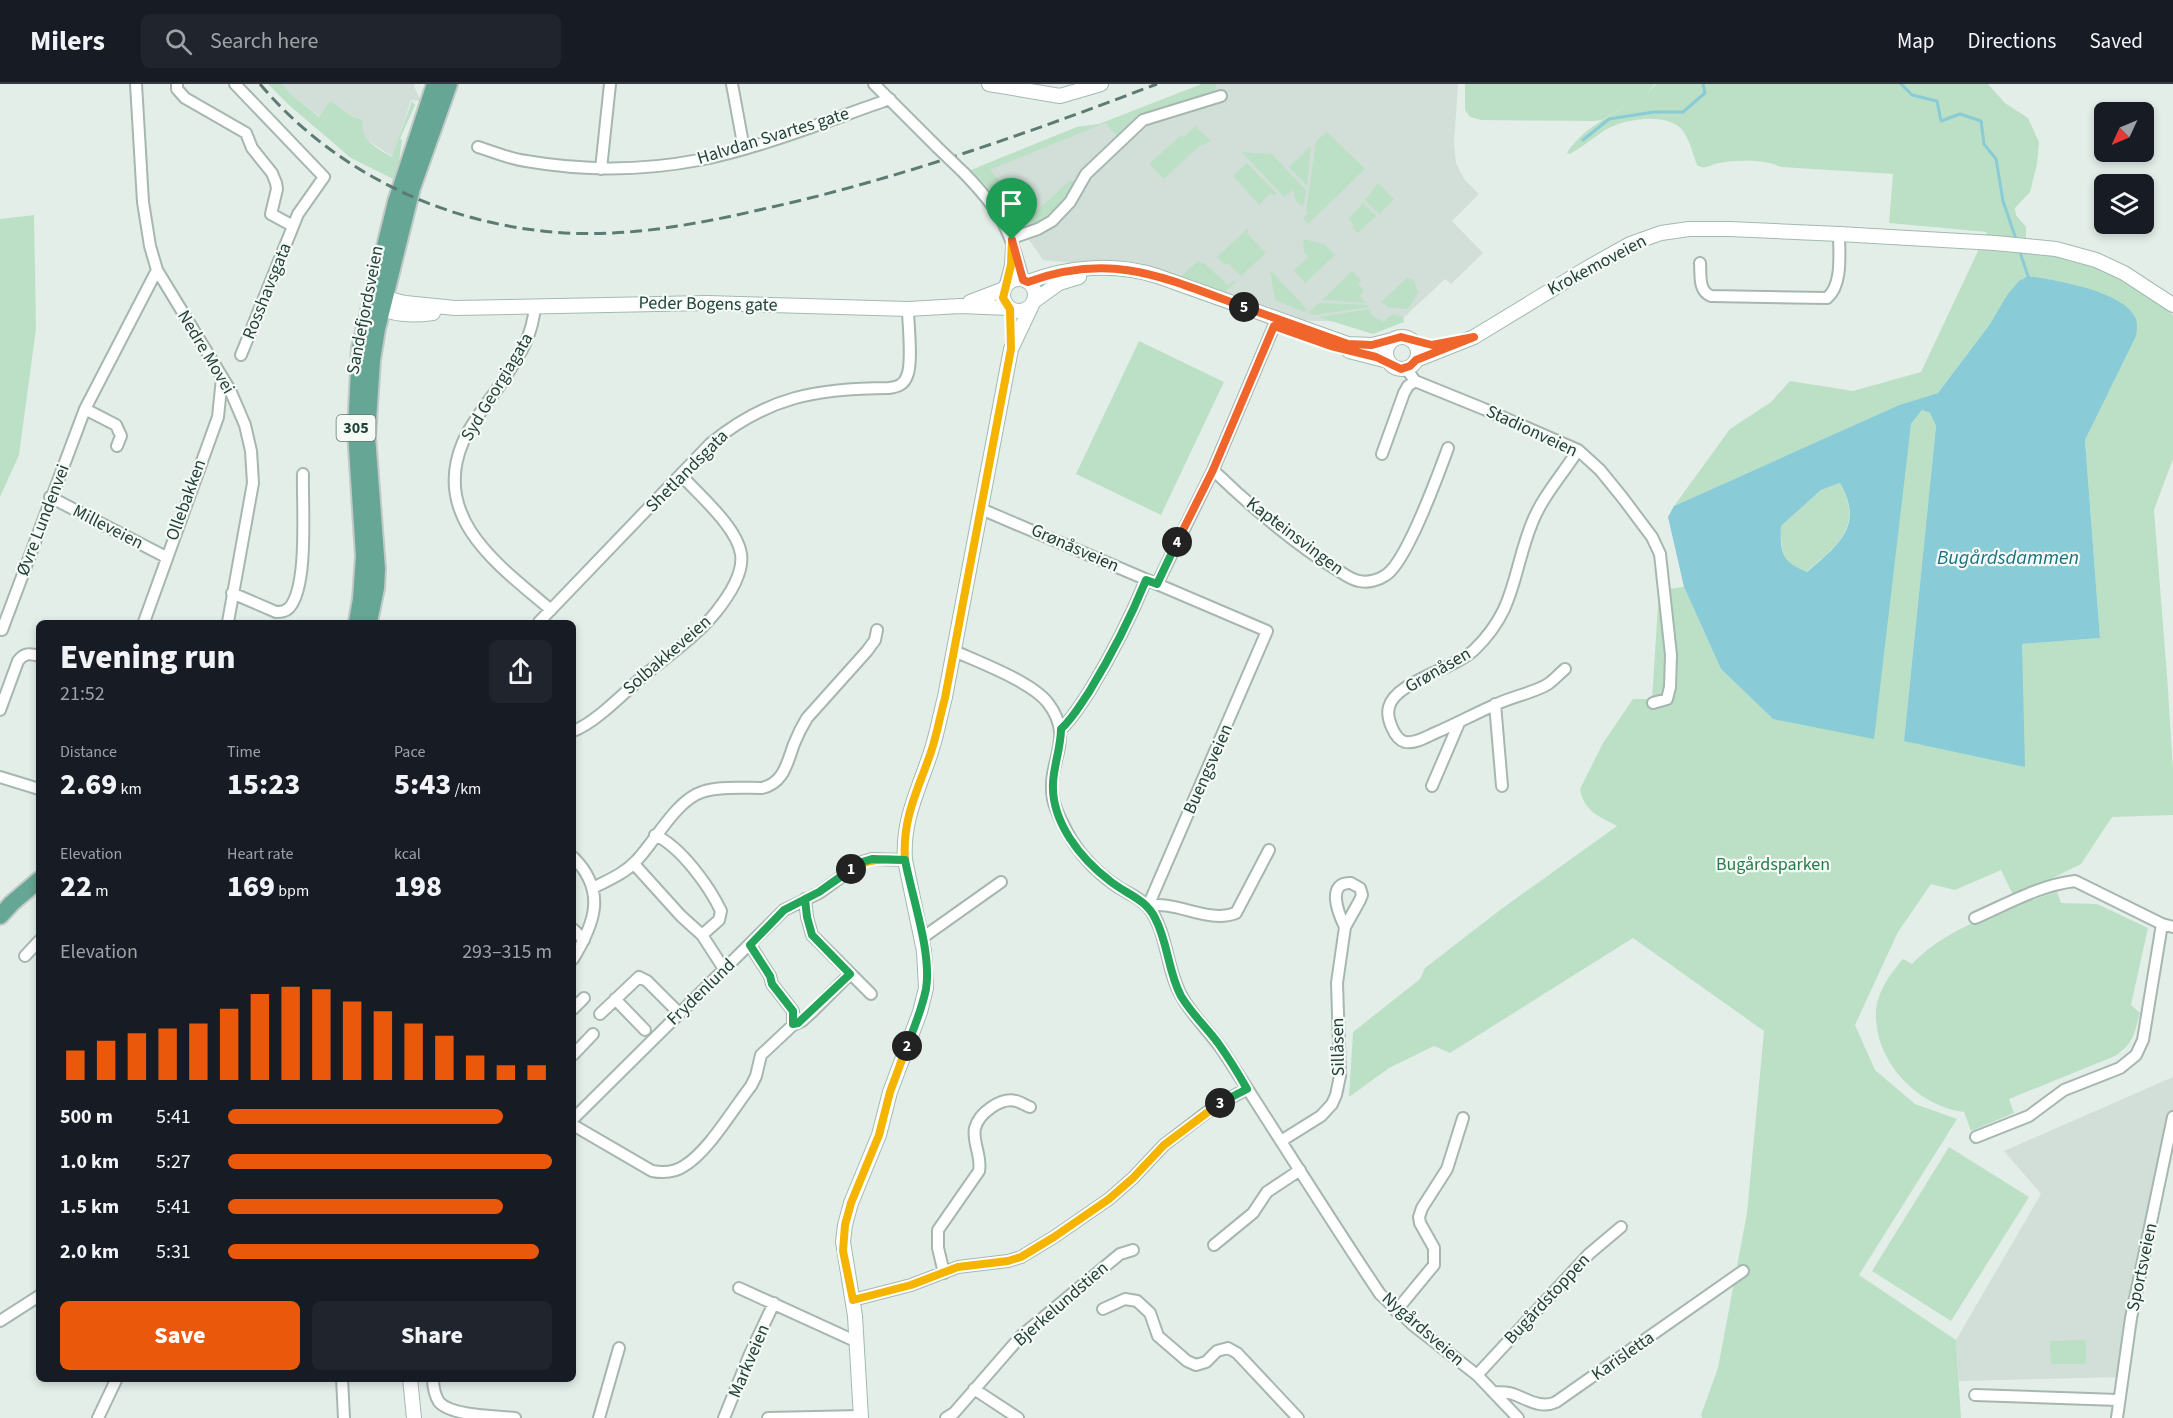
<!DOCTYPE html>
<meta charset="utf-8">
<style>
:root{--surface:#171b24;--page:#20242c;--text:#f1f3f6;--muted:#9ea1a6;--line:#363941;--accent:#ea580c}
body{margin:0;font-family:"Source Sans 3",sans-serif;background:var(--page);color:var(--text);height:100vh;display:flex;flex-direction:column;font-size:22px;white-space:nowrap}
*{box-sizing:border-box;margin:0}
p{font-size:20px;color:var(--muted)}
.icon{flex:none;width:33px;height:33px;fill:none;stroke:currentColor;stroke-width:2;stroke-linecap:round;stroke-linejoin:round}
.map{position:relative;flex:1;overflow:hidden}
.drawer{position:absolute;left:36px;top:536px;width:540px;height:762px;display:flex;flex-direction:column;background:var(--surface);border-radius:9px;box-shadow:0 3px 9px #0003}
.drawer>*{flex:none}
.needle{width:39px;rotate:226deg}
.tools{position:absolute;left:2094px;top:18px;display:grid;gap:12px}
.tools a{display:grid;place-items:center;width:60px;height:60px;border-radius:9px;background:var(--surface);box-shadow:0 3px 9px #0003;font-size:30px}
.pin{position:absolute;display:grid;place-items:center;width:51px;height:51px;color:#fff;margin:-62px -26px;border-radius:50% 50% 50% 0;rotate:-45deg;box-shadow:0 0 6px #0007}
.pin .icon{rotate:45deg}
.km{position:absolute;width:30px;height:30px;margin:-15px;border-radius:50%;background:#222;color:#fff;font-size:16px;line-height:30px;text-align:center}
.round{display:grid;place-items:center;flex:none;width:63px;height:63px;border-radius:9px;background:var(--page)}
.summary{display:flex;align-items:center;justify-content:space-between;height:102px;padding:0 24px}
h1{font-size:33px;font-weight:800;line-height:45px}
.figures{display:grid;grid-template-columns:repeat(3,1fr);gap:9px;height:102px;padding:6px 24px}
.figures div{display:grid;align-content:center}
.figures b{font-size:30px;font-weight:800}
.figures small{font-size:16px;font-weight:400}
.figures p{font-size:16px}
.chart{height:168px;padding:12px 24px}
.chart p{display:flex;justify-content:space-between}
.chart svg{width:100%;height:108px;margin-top:6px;stroke:var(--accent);stroke-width:6}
.primary-button{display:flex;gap:12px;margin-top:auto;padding:12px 24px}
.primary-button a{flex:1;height:69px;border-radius:9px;background:var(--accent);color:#fff;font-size:24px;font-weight:800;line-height:69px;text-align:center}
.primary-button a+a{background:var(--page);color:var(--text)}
ul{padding:0 24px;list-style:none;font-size:20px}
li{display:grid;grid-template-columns:96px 72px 1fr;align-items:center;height:45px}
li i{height:15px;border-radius:8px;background:var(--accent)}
header{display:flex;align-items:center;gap:36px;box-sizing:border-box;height:84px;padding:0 30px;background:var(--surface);border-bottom:2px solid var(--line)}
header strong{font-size:28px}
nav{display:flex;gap:33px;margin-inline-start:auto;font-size:21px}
.search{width:420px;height:54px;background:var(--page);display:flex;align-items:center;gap:15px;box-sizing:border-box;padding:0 21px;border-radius:9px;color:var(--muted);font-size:22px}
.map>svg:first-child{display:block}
.built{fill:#d2ded8}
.green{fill:#bce0c5}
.water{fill:#89cbd6;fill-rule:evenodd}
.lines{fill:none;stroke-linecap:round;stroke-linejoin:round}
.stream{stroke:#89cbd6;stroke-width:3}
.street-casing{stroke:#a6b7b0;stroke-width:14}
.secondary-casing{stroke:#a1bab1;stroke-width:16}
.primary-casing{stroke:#c1cac7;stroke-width:20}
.street{stroke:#fff;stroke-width:10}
.secondary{stroke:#fff;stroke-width:14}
.primary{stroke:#66a695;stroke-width:16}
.rail{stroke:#5c7c73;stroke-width:3;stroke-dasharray:12 6;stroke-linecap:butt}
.street-bridge-casing{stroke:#a6b7b0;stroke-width:14;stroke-linecap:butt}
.street-bridge{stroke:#fff;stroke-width:10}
.split-1-casing{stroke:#fff;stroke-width:12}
.split-2-casing{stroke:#fff;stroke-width:12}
.split-3-casing{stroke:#fff;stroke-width:12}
.split-4-casing{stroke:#fff;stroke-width:12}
.split-5-casing{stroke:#fff;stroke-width:12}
.split-6-casing{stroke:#fff;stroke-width:12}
.split-1{stroke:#f5b400;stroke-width:8}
.split-2{stroke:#22a559;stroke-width:8}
.split-3{stroke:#f5b400;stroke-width:8}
.split-4{stroke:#22a559;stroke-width:8}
.split-5{stroke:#f0652b;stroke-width:8}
.split-6{stroke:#f0652b;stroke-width:8}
.labels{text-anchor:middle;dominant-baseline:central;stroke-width:4.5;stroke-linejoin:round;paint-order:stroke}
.shield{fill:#f5faf7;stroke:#617871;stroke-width:1.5}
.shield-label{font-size:16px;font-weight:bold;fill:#224138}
.street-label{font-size:18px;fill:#224138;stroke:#f5faf7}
.park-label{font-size:18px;fill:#297a48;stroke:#f5faf7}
.water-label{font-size:20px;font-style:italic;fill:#187081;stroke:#f5faf7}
</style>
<header>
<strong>Milers</strong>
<div class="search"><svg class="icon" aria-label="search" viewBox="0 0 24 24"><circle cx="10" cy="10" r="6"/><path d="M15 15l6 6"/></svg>Search here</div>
<nav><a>Map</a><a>Directions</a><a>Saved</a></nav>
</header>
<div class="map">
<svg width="2173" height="1334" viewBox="0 0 2173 1334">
<rect width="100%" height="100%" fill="#e4eee9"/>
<path class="built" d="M282 0H415L414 2 421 17 411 16 393 73 367 56 361 45 363 36 351 32 320 33 292 11Z
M1202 0H1458L1454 59 1456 79 1464 95 1479 110 1452 137 1483 169 1451 200 1445 195 1398 239 1280 236 1129 185 1043 176 978 83 1077 43 1099 40Z
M2173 993V1033L2121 1293 1959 1297 1956 1256 2041 1110 2004 1067Z"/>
<path class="green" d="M268 0H282L292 11 319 33 330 17 351 32 363 36C359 56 377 64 392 73L412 17 415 21 400 55 402 56 399 79 393 95 351 74 290 22Z
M1202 0H1216L1215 7 1186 19 1119 54 1105 39 990 86 1032 131 1069 97H1074C1075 111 1050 132 1039 140 1017 138 986 101 971 86L1077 43 1099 40Z
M1465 0H1655L1646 11 1656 0H1988L2005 19 2028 34 2039 58 2037 80 2030 108 2015 124 2016 131 2026 143V167C2042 169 2057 171 2072 175 2109 183 2146 206 2173 231V375L2154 426 2168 605 2173 686V731L2112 733 2081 780 2014 813 2001 786 1955 806 1931 800 1898 848 1855 941 1875 986 1915 1020 1957 1035 1859 1191 1956 1256 1961 1334H1702L1701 1331 1718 1284 1747 1129 1764 947 1633 854 1450 969 1434 962 1389 984 1349 1013 1353 948 1420 895 1425 884 1500 826 1617 742C1598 731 1585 729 1580 705L1603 659 1633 615H1652L1659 506 1684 503 1721 585 1773 635 1911 340 1922 326 1930 329 1936 342 1904 657 2022 574V560L2100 554 2085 356 2136 251 2102 210 2068 199 2028 192 2007 211 1990 240 1938 309 1899 321 1674 422 1730 345 1771 318 1790 297 1853 307 1921 288 1987 148 1889 139 1893 90 1781 83C1764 75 1737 76 1719 79 1710 80 1706 87 1697 81 1693 70 1690 57 1683 47 1668 27 1623 35 1605 46 1593 54 1582 63 1570 70L1567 69C1581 46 1607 34 1629 20L1602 36 1594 37 1481 36 1470 33 1465 26Z
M1195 42 1211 57 1198 63 1164 95 1149 80 1181 51 1184 53Z
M1327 48 1365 85 1308 140 1303 134 1309 129 1306 127 1316 57Z
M1311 62 1307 102 1289 83Z
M1242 68 1272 70 1306 106 1304 120 1301 122 1296 117 1293 106 1284 113Z
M1247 79 1277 110 1275 112 1270 109 1259 121 1233 92Z
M1378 99 1394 115 1379 130 1365 116Z
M1363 119 1376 132 1358 149 1352 143 1354 141 1349 135Z
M34 131 36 245 19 371 0 413V135Z
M1248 144 1249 145 1247 149 1265 168 1269 166 1241 192 1228 179 1225 181 1217 173Z
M1303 155 1324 160 1335 171 1305 199 1294 186 1308 173 1304 168Z
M1198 177 1201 179 1203 178 1228 201 1233 197 1235 198 1225 208 1181 192Z
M1270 186 1305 223 1307 226 1304 228 1275 216Z
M1352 187 1361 197 1358 200 1364 207 1360 212 1366 219 1322 216Z
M1407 194 1414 196 1418 209 1408 225 1388 223 1381 218Z
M1319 219 1368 221 1370 223 1314 231 1308 229Z
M1371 225V231L1384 238 1387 234 1394 230 1403 233 1404 238 1373 250 1318 233Z
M1139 257 1224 298 1161 431 1076 390Z
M1840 399C1864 442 1838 461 1806 488 1781 476 1781 469 1781 442L1821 406Z
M2057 808 2061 819 2097 820 2148 844 2131 921 2140 929C2134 950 2134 959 2115 972L2009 1015 2014 1029 1971 1047 1964 1028C1917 1022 1874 977 1876 928 1877 908 1890 890 1903 875L1912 880C1947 843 2009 823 2057 808Z
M1949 1063 2029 1113 1951 1237 1872 1187Z
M2086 1256V1280H2051L2050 1257Z"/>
<path class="water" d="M2028 192C2055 196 2122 207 2135 233 2138 239 2137 245 2136 252L2085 356 2100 554 2022 560 2025 683 1904 657 1936 342 1930 329 1922 326 1911 340 1874 655 1773 635 1721 585 1684 503 1668 433 1674 422 1899 321 1938 309 1990 240 2007 211 2019 197ZM1840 399C1865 442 1838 461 1807 488 1781 477 1780 468 1781 442L1821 406Z"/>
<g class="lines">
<path class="stream" d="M1901 0 1912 11 1937 17 1941 37 1960 30 1981 37 1984 60 1996 75 2003 117 2016 155
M1583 56 1609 35 1654 28H1683L1705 9 1703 0
M2019 165 2028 192"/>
<defs>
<path id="street" d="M136 0 143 118 150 162 157 186 230 306 245 341 251 367 253 399 228 538
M177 0V5L185 14 246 49 252 64 272 89 276 99 277 105 271 130 293 142
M235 0 324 93 298 130 241 271
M732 0 744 65
M874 0 937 63
M478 63C494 68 510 75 526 77 584 87 642 87 699 76 761 64 829 36 890 15
M601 85 610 0
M964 89C1001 127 1010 145 1023 196
M1012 154 1038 145 1052 137 1070 118 1086 90 1143 36 1221 12
M1700 179C1701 191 1698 207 1711 212L1827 214C1843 201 1839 169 1839 150
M1005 204 1011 181 1012 163
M535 222C532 257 516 276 498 304 486 321 471 339 463 358 430 435 501 483 551 526
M1406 284 1415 297 1484 325 1578 366 1600 386 1622 413 1652 453 1660 470 1671 571 1670 603 1667 615 1653 619
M85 325 116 341 121 352 117 362
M1382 370 1404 309 1408 302 1415 297
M1213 386C1248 420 1297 462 1339 487 1345 491 1352 496 1359 497 1368 499 1379 496 1386 491 1407 477 1438 391 1448 364
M50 413 166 473
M981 425 1267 547 1148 822
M1157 500 1213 386 1274 242
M232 509 276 528C281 528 285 528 289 524 309 503 302 419 303 390
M144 538 218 333 222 294
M539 538 710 360C767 313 817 304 889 304 897 303 904 301 907 292 913 279 908 240 908 225
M2 546 85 325 157 186
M954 567C979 578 1032 598 1048 619 1076 656 1046 677 1053 715 1055 726 1062 738 1067 748 1079 770 1095 787 1115 801 1126 809 1140 813 1149 824 1168 849 1166 886 1182 913 1194 934 1212 950 1225 970 1277 1050 1327 1131 1380 1210L1413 1241 1477 1291 1518 1334
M1565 585C1559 590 1554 596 1548 600 1536 608 1511 613 1497 620 1476 629 1456 640 1435 649 1426 653 1415 660 1405 658 1394 655 1386 633 1389 623 1395 598 1454 585 1474 566 1517 525 1512 488 1532 439 1542 413 1563 390 1578 366
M1495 620 1502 702
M0 626 18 577C24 569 30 569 39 572
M1061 645C1073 634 1080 621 1089 608 1111 572 1130 535 1146 496
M573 647C594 640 624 609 641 594 665 574 697 552 716 528 728 513 744 490 741 470 737 443 699 411 681 391
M0 693 39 705
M1432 702 1459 639
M655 751C681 763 709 802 721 827L719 836 702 851
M573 773C607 807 595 839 573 875
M634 780 681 832 702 851 724 885
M593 804C608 796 624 790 636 777 654 759 676 716 702 708 718 702 745 704 762 704 784 699 787 679 794 660 798 650 802 642 807 634L867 567 875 556 877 546
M805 815 807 833 812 851 871 910
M1148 822C1177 816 1207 840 1236 829L1269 766
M1975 834C2007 820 2040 801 2075 797L2162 840 2173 843
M573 845 584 856
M922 854 1001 798
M750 861 770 892 772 900 793 927V941
M25 872 39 857
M615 915 645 946
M573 925 584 914
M600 930 639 893 647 897 679 929
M573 971 593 950
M573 1035 784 826 819 809 862 778 872 775 905 776
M573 1041 652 1087C663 1089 674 1089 684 1082 708 1068 733 1025 751 1002L756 992 761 971 793 941 802 937 812 928 850 890
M1976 1053 2029 1032 2064 1006 2120 984 2136 971 2143 956 2162 840
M1281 1057 1321 1032 1332 1020 1336 1011 1340 992 1337 899 1345 843 1360 816 1362 811 1360 804 1351 799C1326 798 1338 829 1345 843
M1214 1161 1253 1129 1267 1108 1300 1086
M944 1189 938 1164V1146L979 1087C982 1072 972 1058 975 1044 979 1029 1001 1013 1016 1017 1021 1018 1026 1022 1030 1023
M739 1204 855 1257
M853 1216 911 1201 958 1183 1008 1177 1021 1173 1054 1153 1109 1115 1133 1094 1164 1061 1215 1022 1247 1005
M1103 1225 1125 1215 1137 1217 1150 1229 1158 1252 1187 1277 1196 1281 1206 1278 1217 1267 1228 1264 1237 1269 1298 1334
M1396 1227 1434 1181V1164L1420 1139 1419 1133 1422 1124 1447 1085 1463 1034
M0 1237 39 1212
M1477 1291 1589 1170 1621 1143
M342 1294 344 1334
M433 1294C433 1303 434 1310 439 1318 451 1332 496 1332 515 1334
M974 1305 1018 1334
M1493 1308C1500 1308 1507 1308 1513 1310 1529 1316 1541 1325 1556 1318L1743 1187
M1975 1311 2118 1316
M98 1334 117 1294
M599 1334 619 1264
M724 1334 750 1270 774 1219
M768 1334 861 1332
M946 1334 954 1329 1021 1252 1120 1170 1133 1166
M2117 1334 2131 1234 2173 1033"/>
<path id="secondary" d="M989 0 1060 12 1101 0
M1003 211a16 16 0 1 1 32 0a16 16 0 1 1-32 0Z
M1028 198C1069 182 1115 179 1157 192L1348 260 1372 261 1392 256
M375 216 385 214 405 219 455 224 707 219 908 225 960 222 1009 224
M1034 217 1059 199 1079 193
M970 218 1004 205
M374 220C390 231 413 232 433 229
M1386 269a16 16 0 1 1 32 0a16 16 0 1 1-32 0Z
M1349 267 1388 277
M1416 276 1474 253 1589 183 1630 160 1661 149 1689 145H1730L1839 150 1995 159 2056 165 2096 176 2124 189 2173 221
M410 1294 414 1334
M861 1334 855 1232 843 1158 845 1141 851 1119 879 1051 890 1008 920 928 926 904 924 867 905 776C902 736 919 705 931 668 937 650 940 632 945 613L1011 265 1031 223"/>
<path id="primary" d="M357 538 361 515 364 472 356 348 360 264 396 118 435 0
M369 538 376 504 377 485 367 352 372 276 377 245 412 104 449 0
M0 832 12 819 39 796"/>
</defs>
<use href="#street" class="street-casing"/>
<use href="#secondary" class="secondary-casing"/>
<use href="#primary" class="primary-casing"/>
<use href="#street" class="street"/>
<use href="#secondary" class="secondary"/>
<use href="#primary" class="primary"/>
<path class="rail" d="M260 0C346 102 480 156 613 149 675 146 738 131 798 117 921 87 1039 45 1157 0"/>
<defs>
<path id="street-bridge" d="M937 63 964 89"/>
</defs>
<use href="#street-bridge" class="street-bridge-casing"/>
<use href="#street-bridge" class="street-bridge"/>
</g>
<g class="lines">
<defs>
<path id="split-1" d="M851 785C869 774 885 775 905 776 902 734 918 706 931 668 937 650 940 632 945 614L1011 265 1010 225 1003 214 1011 181 1012 156"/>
<path id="split-2" d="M851 785 819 808 784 826 750 861 770 892 772 900 793 927V940L798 939 850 890 812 851 807 833 805 815 819 808 862 778 872 775 905 776C912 813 932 869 926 905 922 925 914 944 907 962"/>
<path id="split-3" d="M907 962 890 1008 879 1051 851 1119 845 1141 843 1167 853 1216 911 1201 958 1183 1008 1177 1021 1173 1054 1153 1109 1115 1133 1094 1164 1061 1220 1019"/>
<path id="split-4" d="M1177 458 1157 500 1146 496C1130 535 1111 572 1089 608 1080 621 1073 634 1061 645 1061 663 1054 680 1053 699 1051 738 1081 775 1110 797 1126 810 1146 815 1155 834 1168 858 1168 888 1181 912 1191 929 1206 943 1218 959 1228 973 1238 989 1247 1005L1220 1019"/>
<path id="split-5" d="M1177 458 1213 386 1274 242 1331 262 1376 273 1401 285 1410 282 1416 276 1474 253 1432 261 1401 253 1372 261 1348 260 1244 223"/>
<path id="split-6" d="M1012 156 1023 196 1028 198C1113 167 1165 194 1244 223"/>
</defs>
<use href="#split-1" class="split-1-casing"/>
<use href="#split-2" class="split-2-casing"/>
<use href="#split-3" class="split-3-casing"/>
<use href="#split-4" class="split-4-casing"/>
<use href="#split-5" class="split-5-casing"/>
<use href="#split-6" class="split-6-casing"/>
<use href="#split-1" class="split-1"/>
<use href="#split-2" class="split-2"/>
<use href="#split-3" class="split-3"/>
<use href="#split-4" class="split-4"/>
<use href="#split-5" class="split-5"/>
<use href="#split-6" class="split-6"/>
</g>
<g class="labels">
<rect class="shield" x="336.5" y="331" width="39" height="26" rx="4.5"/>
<g class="shield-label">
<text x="356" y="344">305</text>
</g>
<g class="street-label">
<text transform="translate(773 52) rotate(-17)">Halvdan Svartes gate</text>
<text transform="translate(1597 181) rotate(-28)">Krokemoveien</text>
<text transform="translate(267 207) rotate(-68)">Rosshavsgata</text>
<text transform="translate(708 220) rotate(1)">Peder Bogens gate</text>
<text transform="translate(365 226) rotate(-79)">Sandefjordsveien</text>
<text transform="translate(206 268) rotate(59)">Nedre Movei</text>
<text transform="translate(497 303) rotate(-59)">Syd Georgiagata</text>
<text transform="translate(1532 347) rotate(25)">Stadionveien</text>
<text transform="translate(687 387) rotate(-45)">Shetlandsgata</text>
<text transform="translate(186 416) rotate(-70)">Ollebakken</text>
<text transform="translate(43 436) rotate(-69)">Øvre Lundenvei</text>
<text transform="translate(108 443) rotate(27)">Milleveien</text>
<text transform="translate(1295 452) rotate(37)">Kapteinsvingen</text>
<text transform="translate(1075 464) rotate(24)">Grønåsveien</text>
<text transform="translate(667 571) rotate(-41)">Solbakkeveien</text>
<text transform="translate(1438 586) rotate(-30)">Grønåsen</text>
<text transform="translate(1208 685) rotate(-66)">Buengsveien</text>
<text transform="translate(701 908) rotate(-44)">Frydenlund</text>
<text transform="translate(1338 963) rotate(-91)">Sillåsen</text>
<text transform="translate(2142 1183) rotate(-78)">Sportsveien</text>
<text transform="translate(1547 1215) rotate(-47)">Bugårdstoppen</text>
<text transform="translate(1061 1220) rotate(-41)">Bjerkelundstien</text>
<text transform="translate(1423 1245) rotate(41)">Nygårdsveien</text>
<text transform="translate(1623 1272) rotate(-35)">Karisletta</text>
<text transform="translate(749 1277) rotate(-67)">Markveien</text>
</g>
<g class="park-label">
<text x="1773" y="780">Bugårdsparken</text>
</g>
<g class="water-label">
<text x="2008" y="474">Bugårdsdammen</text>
</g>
</g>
</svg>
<div class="tools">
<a><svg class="needle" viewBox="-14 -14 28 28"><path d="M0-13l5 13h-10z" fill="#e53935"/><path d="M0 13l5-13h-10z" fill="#9ea1a6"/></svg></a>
<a><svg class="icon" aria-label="layers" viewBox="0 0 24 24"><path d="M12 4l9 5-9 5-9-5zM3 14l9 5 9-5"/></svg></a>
</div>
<div class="pin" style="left:1012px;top:156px;background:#1e9e55"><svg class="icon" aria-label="arrive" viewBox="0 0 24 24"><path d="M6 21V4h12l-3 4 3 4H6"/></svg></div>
<b class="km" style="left:851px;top:785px">1</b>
<b class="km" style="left:907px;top:962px">2</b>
<b class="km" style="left:1220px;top:1019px">3</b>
<b class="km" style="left:1177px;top:458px">4</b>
<b class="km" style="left:1244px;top:223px">5</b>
<section class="drawer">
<div class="summary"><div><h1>Evening run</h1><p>21:52</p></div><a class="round"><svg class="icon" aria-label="share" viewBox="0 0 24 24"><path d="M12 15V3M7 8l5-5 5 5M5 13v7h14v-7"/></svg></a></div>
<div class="figures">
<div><p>Distance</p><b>2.69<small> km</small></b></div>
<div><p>Time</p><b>15:23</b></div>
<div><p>Pace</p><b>5:43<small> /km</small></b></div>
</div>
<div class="figures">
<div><p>Elevation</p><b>22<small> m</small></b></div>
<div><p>Heart rate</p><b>169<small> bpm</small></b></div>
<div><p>kcal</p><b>198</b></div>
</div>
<div class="chart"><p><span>Elevation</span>293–315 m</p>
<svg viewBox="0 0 160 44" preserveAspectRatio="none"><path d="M5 44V32M15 44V28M25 44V25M35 44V23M45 44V21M55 44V15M65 44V9M75 44V6M85 44V7M95 44V12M105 44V16M115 44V21M125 44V26M135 44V34M145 44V38M155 44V38"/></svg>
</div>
<ul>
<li><b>500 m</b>5:41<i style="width:85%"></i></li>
<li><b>1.0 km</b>5:27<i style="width:100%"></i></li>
<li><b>1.5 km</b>5:41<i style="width:85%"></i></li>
<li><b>2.0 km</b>5:31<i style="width:96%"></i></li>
</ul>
<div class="primary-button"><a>Save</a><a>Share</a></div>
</section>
</div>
